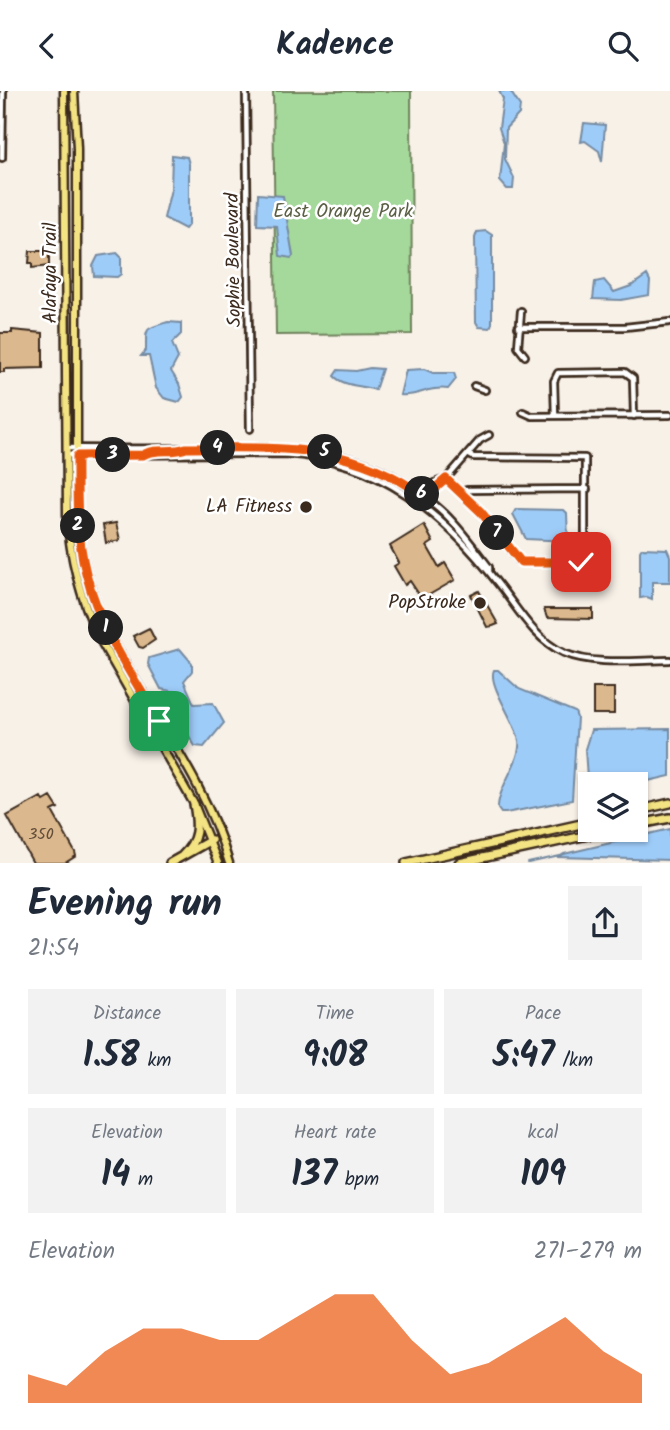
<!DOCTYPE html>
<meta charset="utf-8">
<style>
:root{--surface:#fff;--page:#f2f2f3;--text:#1f2937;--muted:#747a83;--accent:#ea580c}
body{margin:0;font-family:Kalam,sans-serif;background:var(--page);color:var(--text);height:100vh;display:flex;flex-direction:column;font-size:26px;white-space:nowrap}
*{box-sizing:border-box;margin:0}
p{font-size:23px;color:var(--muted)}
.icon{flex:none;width:38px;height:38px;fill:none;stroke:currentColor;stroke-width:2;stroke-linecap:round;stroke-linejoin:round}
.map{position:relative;height:772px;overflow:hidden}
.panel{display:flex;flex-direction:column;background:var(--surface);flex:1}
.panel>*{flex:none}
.fabs{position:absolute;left:578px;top:681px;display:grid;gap:14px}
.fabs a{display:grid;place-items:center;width:70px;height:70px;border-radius:0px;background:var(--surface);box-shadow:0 2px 5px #0004;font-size:35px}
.pin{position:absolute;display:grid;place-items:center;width:60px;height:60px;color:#fff;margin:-30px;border-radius:14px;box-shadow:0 4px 10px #0006}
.km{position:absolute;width:35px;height:35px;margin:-18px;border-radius:50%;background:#222;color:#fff;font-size:19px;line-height:35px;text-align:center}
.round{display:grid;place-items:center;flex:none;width:74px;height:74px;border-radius:0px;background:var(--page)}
.headline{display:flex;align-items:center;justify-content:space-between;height:119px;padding:0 28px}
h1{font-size:38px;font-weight:600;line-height:52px}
.figures{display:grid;grid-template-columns:repeat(3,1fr);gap:10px;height:119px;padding:7px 28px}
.figures div{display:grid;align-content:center;border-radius:0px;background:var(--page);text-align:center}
.figures b{font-size:35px;font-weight:600}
.figures small{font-size:19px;font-weight:400}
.figures p{font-size:19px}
.chart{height:196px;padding:14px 28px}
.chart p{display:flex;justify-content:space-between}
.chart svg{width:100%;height:126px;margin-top:7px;fill:var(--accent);opacity:.7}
header{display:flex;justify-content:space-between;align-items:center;height:91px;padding:0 28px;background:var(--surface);font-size:32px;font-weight:600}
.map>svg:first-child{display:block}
.green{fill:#a5d99b;stroke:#70825c;stroke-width:2}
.water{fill:#9eccf9;stroke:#768ba1;stroke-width:2}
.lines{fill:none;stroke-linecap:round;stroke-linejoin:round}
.stream{stroke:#768ba1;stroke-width:2}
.building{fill:#dbb88d;stroke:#3b2a1e;stroke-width:2}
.minor-casing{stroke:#3b2a1e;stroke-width:10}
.major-casing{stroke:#3b2a1e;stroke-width:11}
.highway-casing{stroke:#3b2a1e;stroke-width:12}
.minor{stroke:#fff;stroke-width:4.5}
.major{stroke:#f4e382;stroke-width:6}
.highway{stroke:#f4e382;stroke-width:7}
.route-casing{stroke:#fff;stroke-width:14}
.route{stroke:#ea580c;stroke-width:9}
.poi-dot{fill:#3b2a1e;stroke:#fff;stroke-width:2.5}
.labels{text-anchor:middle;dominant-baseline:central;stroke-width:5;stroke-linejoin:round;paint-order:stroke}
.number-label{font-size:16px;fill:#634e3a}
.park-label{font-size:19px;fill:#5b5f44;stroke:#fff}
.street-label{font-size:19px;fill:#3b2a1e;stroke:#fff}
.poi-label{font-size:19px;fill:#3b2a1e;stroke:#fff;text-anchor:end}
</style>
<header><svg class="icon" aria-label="back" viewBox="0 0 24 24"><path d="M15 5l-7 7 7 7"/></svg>Kadence<svg class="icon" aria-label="search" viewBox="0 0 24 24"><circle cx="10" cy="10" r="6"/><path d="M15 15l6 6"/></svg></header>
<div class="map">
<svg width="670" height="772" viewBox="0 0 670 772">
<rect width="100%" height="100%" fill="#f8f1e8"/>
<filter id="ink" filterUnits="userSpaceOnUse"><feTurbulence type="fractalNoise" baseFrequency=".0143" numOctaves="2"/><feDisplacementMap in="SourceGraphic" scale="14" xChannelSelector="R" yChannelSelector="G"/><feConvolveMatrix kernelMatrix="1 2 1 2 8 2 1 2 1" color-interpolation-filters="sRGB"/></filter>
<g filter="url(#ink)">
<path class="green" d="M273 0H411L412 243 276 244Z"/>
<path class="water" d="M499 0H510L520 15 519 23 506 37 505 68 514 87 513 98H507L500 90 504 52 499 37 503 8Z
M584 32 605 34 602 71 599 60 585 50 581 51Z
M172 64 187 66 189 73V133L185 138 164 127 171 98Z
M258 103 283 105 293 165 291 167 280 165 277 135 257 134Z
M486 140 492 144V232L490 237 479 236 476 231 475 147 477 141Z
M117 162 121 166V183L117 186 94 185 93 175 98 165Z
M647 184 650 190 649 204 621 209 593 208 595 191 604 189 614 201 631 195Z
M168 231 181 232V243L172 252 178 267 171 280 179 293 183 306 179 311 164 307 156 297 149 265H141L146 259C146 236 144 238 168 231Z
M370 277 382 278 375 299C360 294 343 295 334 285L338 279 356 280Z
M424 278 433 282H454L456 288 448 298C428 295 418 306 400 304L406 279Z
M516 418 564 419 567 422 568 450 526 448 513 423Z
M642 457 667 458 670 465V491H652V508L647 506 640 507V460Z
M180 558 192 572V580L184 590 194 613 213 612 224 632 204 656 195 655 181 632 185 621 175 601 161 598 148 573 149 567Z
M494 579H498L519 598 575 621 577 627 572 709 506 722H501L498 718C497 697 522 669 519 650 516 631 487 593 494 579Z
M670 638V685L635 693H590L588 702 585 658 591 639Z
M670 738V769L559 766 564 763Z"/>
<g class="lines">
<path class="stream" d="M528 772 560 765"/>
</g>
<path class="building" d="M30 160H49V175L32 177V172H29Z
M12 239 43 242V277L4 278V281H0V242H12Z
M116 432 120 449 106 452 103 434Z
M424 434 433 451 427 455 439 476 445 472 455 489 422 508 410 490 405 494 394 475 399 472 390 455Z
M479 500 498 533 493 535 487 536 471 504Z
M544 518H593V528L547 527Z
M149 537 155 549 143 557 139 556 133 545Z
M593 597H614V623H593Z
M41 706 44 710 51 706 58 717 52 720 75 761 76 765 65 772H33L7 725Z"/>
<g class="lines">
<defs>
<path id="minor" d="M246 0 250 338
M2 67 3 0
M521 220 518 256 525 265
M518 236H625L670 231
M474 295 485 299
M523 321 532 325 670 324
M555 325 554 290 558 282 625 281 633 287 634 325
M67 357C119 358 170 357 222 357 309 357 373 357 441 419 459 435 474 457 489 476V481
M67 364 285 363C378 368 445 423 499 494 518 518 535 549 564 562 595 575 637 569 670 569
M446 388 481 421 519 470H585V367L473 366 468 363
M461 401 467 399 587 398
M426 405 442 390
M421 411 434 392 446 388 480 349 489 344"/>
<path id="major" d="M64 0 67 424C70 467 80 506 98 545L194 713 218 772
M74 0 77 58V419C79 461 89 500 107 538 146 616 205 687 229 772"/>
<path id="highway" d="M635 720 670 712
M635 734 670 727
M182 765C199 749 198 735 194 713
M170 772 211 749
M406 772 590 731
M459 772 616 738"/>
</defs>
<use href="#minor" class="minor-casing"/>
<use href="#major" class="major-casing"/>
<use href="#highway" class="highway-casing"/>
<use href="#minor" class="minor"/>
<use href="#major" class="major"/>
<use href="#highway" class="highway"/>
</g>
</g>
<g class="lines" filter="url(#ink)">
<defs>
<path id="route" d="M159 630C131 583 99 535 86 482 76 443 77 404 77 365L143 364C157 356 172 363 186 357 274 357 350 350 425 406L446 388 481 421 521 471H581"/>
</defs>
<use href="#route" class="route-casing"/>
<use href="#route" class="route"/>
</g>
<g class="poi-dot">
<circle cx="306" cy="416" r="7"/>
<circle cx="480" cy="512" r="7"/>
</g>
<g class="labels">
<g class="number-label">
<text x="41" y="743">350</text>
</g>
<g class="park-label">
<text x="343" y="121">East Orange Park</text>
</g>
<g class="street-label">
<text transform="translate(234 169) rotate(-91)">Sophie Boulevard</text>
<text transform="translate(51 182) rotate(-90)">Alafaya Trail</text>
</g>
<g class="poi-label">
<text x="292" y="416">LA Fitness</text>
<text x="466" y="512">PopStroke</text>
</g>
</g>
</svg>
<div class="fabs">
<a><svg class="icon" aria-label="layers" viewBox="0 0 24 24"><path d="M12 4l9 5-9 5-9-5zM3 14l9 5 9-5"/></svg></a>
</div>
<div class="pin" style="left:159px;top:630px;background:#1e9e55"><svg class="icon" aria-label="arrive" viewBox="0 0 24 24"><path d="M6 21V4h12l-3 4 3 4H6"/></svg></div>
<div class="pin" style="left:581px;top:471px;background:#d93025"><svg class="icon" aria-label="check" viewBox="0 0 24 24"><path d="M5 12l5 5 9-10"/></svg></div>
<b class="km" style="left:106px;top:537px">1</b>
<b class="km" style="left:78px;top:435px">2</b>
<b class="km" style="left:113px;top:364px">3</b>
<b class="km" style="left:218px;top:357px">4</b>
<b class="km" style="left:325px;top:361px">5</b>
<b class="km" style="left:422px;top:403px">6</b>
<b class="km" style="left:497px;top:442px">7</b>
</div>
<section class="panel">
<div class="headline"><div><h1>Evening run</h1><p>21:54</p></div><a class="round"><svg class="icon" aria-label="share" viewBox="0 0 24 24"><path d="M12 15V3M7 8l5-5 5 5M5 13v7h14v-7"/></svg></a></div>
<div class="figures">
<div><p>Distance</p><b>1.58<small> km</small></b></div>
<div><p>Time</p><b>9:08</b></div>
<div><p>Pace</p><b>5:47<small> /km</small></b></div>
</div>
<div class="figures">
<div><p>Elevation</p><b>14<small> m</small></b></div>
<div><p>Heart rate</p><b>137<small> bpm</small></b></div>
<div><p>kcal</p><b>109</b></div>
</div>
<div class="chart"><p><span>Elevation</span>271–279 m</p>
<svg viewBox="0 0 160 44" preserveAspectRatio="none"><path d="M0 44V34L10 38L20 26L30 18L40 18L50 22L60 22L70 14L80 6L90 6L100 22L110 34L120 30L130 22L140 14L150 26L160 34V44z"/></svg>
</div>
</section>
